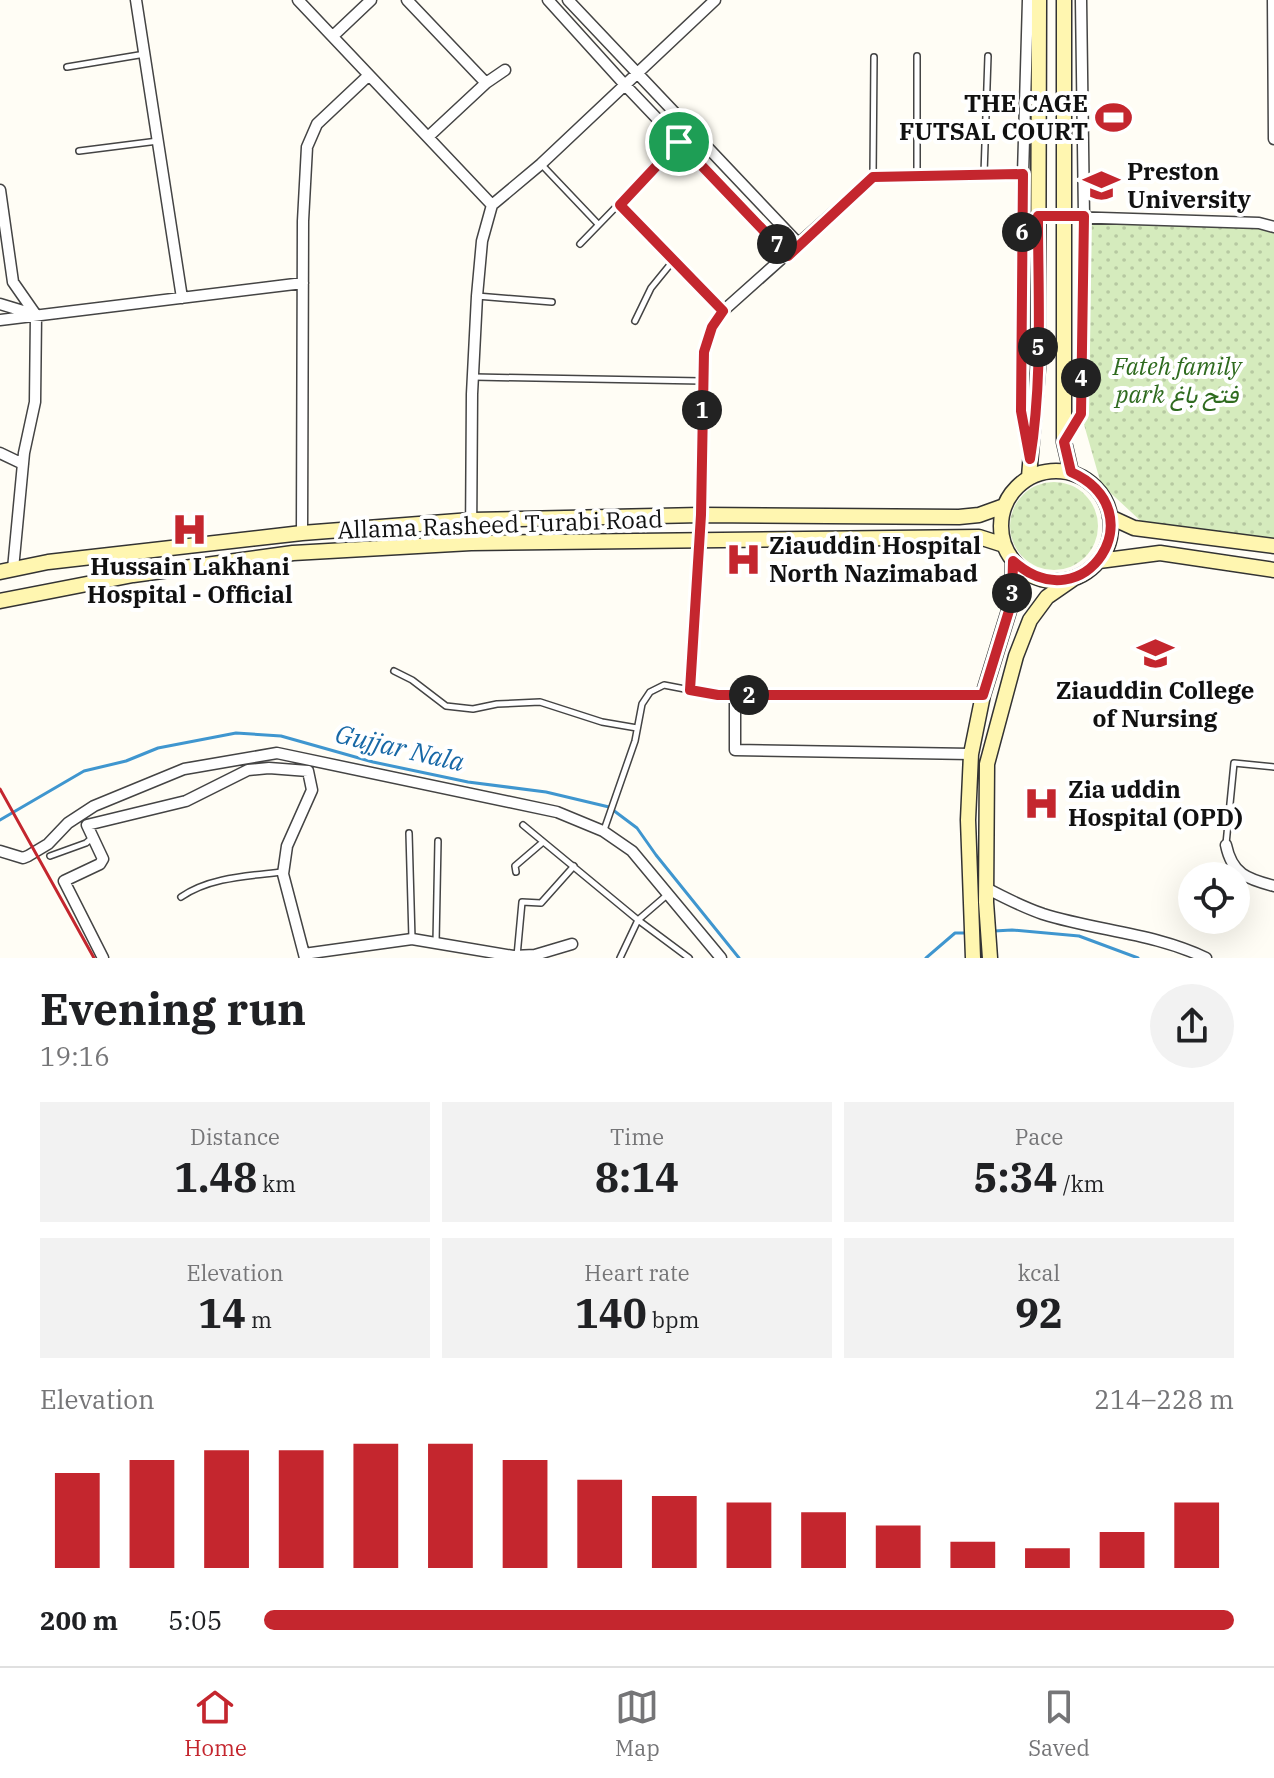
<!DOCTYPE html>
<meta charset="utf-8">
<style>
:root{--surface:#fff;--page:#f2f2f2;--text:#202124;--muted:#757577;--line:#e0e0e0;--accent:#c4262e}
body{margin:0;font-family:"IBM Plex Serif",Vazirmatn,serif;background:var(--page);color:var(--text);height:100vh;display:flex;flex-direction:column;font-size:30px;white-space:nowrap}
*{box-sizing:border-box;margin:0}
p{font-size:26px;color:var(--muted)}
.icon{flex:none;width:44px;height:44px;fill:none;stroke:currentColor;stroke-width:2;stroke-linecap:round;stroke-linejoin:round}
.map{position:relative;height:958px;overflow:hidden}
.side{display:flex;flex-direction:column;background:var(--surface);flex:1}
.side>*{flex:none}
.controls{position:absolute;left:1178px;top:862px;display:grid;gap:16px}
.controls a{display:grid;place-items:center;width:72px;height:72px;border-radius:50%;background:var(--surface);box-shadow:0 8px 32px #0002;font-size:40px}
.pin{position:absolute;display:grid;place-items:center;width:68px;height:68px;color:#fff;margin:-34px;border:4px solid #fff;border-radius:50%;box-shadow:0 2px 8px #0007}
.km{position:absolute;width:40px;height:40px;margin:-20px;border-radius:50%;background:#222;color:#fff;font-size:22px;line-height:40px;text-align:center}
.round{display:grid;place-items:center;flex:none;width:84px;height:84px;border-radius:42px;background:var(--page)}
.summary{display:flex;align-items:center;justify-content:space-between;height:136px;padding:0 40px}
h1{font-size:44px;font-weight:700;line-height:60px}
.figures{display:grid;grid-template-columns:repeat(3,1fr);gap:12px;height:136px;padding:8px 40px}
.figures div{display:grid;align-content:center;border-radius:0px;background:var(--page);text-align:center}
.figures b{font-size:40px;font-weight:700}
.figures small{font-size:22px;font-weight:400}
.figures p{font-size:22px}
.chart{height:224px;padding:16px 40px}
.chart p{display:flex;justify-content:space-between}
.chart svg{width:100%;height:144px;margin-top:8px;stroke:var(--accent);stroke-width:6}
ul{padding:0 40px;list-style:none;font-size:26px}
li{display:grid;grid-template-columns:128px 96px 1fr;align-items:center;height:60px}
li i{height:20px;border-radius:10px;background:var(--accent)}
.menu{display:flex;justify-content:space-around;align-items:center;height:112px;border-top:2px solid var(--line);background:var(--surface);font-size:22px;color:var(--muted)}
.menu a{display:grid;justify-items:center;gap:4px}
.menu .current{color:var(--accent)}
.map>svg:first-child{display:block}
.green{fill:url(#green-dots)}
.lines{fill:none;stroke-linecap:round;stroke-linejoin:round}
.stream{stroke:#3f96cf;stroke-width:3}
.service-casing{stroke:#444;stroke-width:8}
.minor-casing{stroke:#444;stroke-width:13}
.secondary-casing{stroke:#333;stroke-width:17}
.service{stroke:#fff;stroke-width:5}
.minor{stroke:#fff;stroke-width:10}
.secondary{stroke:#fff6b0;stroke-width:14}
.rail{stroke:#c4262e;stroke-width:3}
.route-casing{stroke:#fff;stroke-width:16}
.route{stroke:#c4262e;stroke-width:10}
.labels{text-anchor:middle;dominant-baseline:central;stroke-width:8;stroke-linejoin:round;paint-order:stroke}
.poi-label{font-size:24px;font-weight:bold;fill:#111;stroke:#fff;text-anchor:start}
.park-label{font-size:24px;font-style:italic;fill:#2f6b1f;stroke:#fff}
.street-label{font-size:24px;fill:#111;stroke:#fff}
.water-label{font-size:26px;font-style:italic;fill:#1768a6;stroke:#fff}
</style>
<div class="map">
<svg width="1274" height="958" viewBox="0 0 1274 958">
<defs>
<pattern id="green-dots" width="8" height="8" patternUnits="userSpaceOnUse" patternTransform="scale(2)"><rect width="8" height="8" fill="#d5ebbd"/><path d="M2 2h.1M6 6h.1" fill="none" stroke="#b6c8a1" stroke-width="1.8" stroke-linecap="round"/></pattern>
</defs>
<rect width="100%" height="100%" fill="#fffdf5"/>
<path class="green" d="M1084 216 1274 227V543L1145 525 1101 484 1081 414Z
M1010 526a44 44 0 1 1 88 0a44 44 0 1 1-88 0Z"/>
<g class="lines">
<path class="stream" d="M0 820 84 771 126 761 158 748 236 733 281 736 373 762 468 782 546 792 609 807 637 828 656 855 739 958
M994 931 1012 930 1079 936 1138 958
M926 958 955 933H966"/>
<defs>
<path id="service" d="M67 67 145 54
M79 151 158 141
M541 164 598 224
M984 174 988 56
M917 175V56
M873 176 874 57
M620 205 723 310
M580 244 679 142
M477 296 552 302
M635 321 651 288 673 261
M474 377 702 381
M394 671 412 680 446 706 473 709 497 704 540 702 602 722 637 728
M523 825 638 920 689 958
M604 830 635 741 642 704 650 692 664 685 690 690
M409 833 412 939
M1226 844 1234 763 1274 767
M50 856 86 843 92 838
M516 872 515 866 543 842
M181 897C210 877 249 876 282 872
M436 943 438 841
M517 956 522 902 541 903 574 866
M620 958 638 920 667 895"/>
<path id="minor" d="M136 0 182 298
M298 0 492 205
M407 0 486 83
M548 0 625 85 788 256
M568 0 799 244
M1273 0 1274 139
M333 36 371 0
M428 137 486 83 505 70
M0 190 13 282 36 315 35 402 24 453 13 569
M1038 216 1259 223 1274 227
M0 304 33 314
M0 320 303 283
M1064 441 1081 414 1084 216 1081 0
M1028 449 1021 411 1023 174 1028 0
M0 453 23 464
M302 533 303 221 307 147 317 124 369 75
M471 543 472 394 477 296 482 241 492 205 541 164 715 0
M735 695V750L971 754
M983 695H718L690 690 701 515 704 352 712 327 723 311 873 177 1023 174
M1226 845C1232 874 1247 879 1274 886
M0 851 23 858 28 856 48 844 68 823 94 806 184 769 277 753 557 812 603 831 632 851 721 958
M986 888C1005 898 1023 907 1043 914 1097 931 1154 933 1206 958
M304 954 412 939 513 956 535 955 572 944
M103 958 64 881 100 864 103 859 87 825 186 801 248 770 269 768 308 771 312 790 287 846 283 874 305 958"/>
<path id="secondary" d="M1064 0V442L1071 472
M1001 526a55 55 0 1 1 110 0a55 55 0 1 1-110 0Z
M1029 477 1038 368 1039 0
M1110 517 1134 528 1274 546
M1099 561 1160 553 1274 570
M0 572 48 562 302 533 471 520 701 515 959 517 979 515 1004 506
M0 601 133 575 293 553 471 543 979 537 1004 545
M973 958 968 820 971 754 983 695 1012 601 1013 561
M990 958 986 902 987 764 1016 656 1030 620 1047 597 1073 579"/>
</defs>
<use href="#service" class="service-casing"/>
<use href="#minor" class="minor-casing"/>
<use href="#secondary" class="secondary-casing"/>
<use href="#service" class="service"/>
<use href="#minor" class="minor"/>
<use href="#secondary" class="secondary"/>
<path class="rail" d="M0 789 94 958"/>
</g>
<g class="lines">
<defs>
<path id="route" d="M679 142 788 256 873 177 1023 174 1021 411 1030 459C1043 379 1038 297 1038 216H1084L1081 414 1064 442 1071 472C1158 511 1085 625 1013 561L1012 601 983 695H718L690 690 701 515 704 352 712 327 723 311 620 205Z"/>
</defs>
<use href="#route" class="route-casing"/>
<use href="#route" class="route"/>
</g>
<defs>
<symbol id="stadium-bare" viewBox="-9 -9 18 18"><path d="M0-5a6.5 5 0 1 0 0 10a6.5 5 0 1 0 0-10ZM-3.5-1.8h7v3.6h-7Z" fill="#c4262e" stroke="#fff" stroke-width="2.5" paint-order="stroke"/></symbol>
<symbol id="university-bare" viewBox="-9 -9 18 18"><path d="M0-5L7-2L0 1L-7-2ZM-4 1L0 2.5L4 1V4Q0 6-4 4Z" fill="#c4262e" stroke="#fff" stroke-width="2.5" paint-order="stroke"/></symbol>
<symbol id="hospital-bare" viewBox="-9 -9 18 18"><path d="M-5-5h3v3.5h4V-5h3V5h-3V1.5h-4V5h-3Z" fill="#c4262e" stroke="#fff" stroke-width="2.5" paint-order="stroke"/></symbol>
</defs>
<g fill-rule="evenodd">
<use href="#stadium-bare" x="1088" y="92" width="51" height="51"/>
<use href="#university-bare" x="1076" y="160" width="51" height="51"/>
<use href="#hospital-bare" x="164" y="504" width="51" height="51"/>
<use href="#hospital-bare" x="718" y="534" width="51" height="51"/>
<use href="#university-bare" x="1130" y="628" width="51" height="51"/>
<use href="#hospital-bare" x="1016" y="778" width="51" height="51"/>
</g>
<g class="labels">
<g class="poi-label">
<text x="1088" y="103" text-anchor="end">THE CAGE<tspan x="1088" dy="28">FUTSAL COURT</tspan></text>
<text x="1127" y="171">Preston<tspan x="1127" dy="28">University</tspan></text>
<text x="769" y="545">Ziauddin Hospital<tspan x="769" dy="28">North Nazimabad</tspan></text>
<text x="190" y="566" text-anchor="middle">Hussain Lakhani<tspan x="190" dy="28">Hospital - Official</tspan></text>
<text x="1155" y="690" text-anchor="middle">Ziauddin College<tspan x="1155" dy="28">of Nursing</tspan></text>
<text x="1068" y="789">Zia uddin<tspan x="1068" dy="28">Hospital (OPD)</tspan></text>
</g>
<g class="park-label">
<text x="1177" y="366">Fateh family<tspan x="1177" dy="28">park فتح باغ</tspan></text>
</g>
<g class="street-label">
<text transform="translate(500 524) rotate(-2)">Allama Rasheed Turabi Road</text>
</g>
<g class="water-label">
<text transform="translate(400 747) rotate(13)">Gujjar Nala</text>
</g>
</g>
</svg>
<div class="controls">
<a><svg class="icon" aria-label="locate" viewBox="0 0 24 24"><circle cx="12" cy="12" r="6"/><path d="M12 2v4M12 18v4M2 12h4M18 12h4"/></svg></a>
</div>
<div class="pin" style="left:679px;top:142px;background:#1e9e55"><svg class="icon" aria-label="arrive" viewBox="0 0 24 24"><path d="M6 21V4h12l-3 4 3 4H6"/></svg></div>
<b class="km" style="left:702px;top:410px">1</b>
<b class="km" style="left:749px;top:695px">2</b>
<b class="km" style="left:1012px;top:593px">3</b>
<b class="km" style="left:1081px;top:378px">4</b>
<b class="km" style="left:1038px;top:347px">5</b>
<b class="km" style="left:1022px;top:232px">6</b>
<b class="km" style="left:777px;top:244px">7</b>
</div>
<section class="side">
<div class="summary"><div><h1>Evening run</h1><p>19:16</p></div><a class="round"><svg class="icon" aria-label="share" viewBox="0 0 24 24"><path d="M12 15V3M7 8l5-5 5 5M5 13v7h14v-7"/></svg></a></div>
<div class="figures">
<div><p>Distance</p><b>1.48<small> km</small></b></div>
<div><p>Time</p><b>8:14</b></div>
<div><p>Pace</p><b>5:34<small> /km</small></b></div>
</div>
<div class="figures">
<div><p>Elevation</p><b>14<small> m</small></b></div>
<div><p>Heart rate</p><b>140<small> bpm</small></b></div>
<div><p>kcal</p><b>92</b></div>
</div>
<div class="chart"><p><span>Elevation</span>214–228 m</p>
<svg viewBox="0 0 160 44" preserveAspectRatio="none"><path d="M5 44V15M15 44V11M25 44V8M35 44V8M45 44V6M55 44V6M65 44V11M75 44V17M85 44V22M95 44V24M105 44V27M115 44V31M125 44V36M135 44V38M145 44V33M155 44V24"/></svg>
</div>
<ul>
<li><b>200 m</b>5:05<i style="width:100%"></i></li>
</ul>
</section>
<nav class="menu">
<a class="current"><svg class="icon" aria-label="home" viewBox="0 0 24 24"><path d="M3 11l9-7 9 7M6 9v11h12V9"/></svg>Home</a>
<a><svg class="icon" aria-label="map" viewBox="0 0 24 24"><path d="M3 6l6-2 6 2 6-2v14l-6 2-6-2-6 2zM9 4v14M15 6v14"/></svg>Map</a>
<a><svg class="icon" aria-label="saved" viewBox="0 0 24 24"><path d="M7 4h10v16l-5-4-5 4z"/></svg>Saved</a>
</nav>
